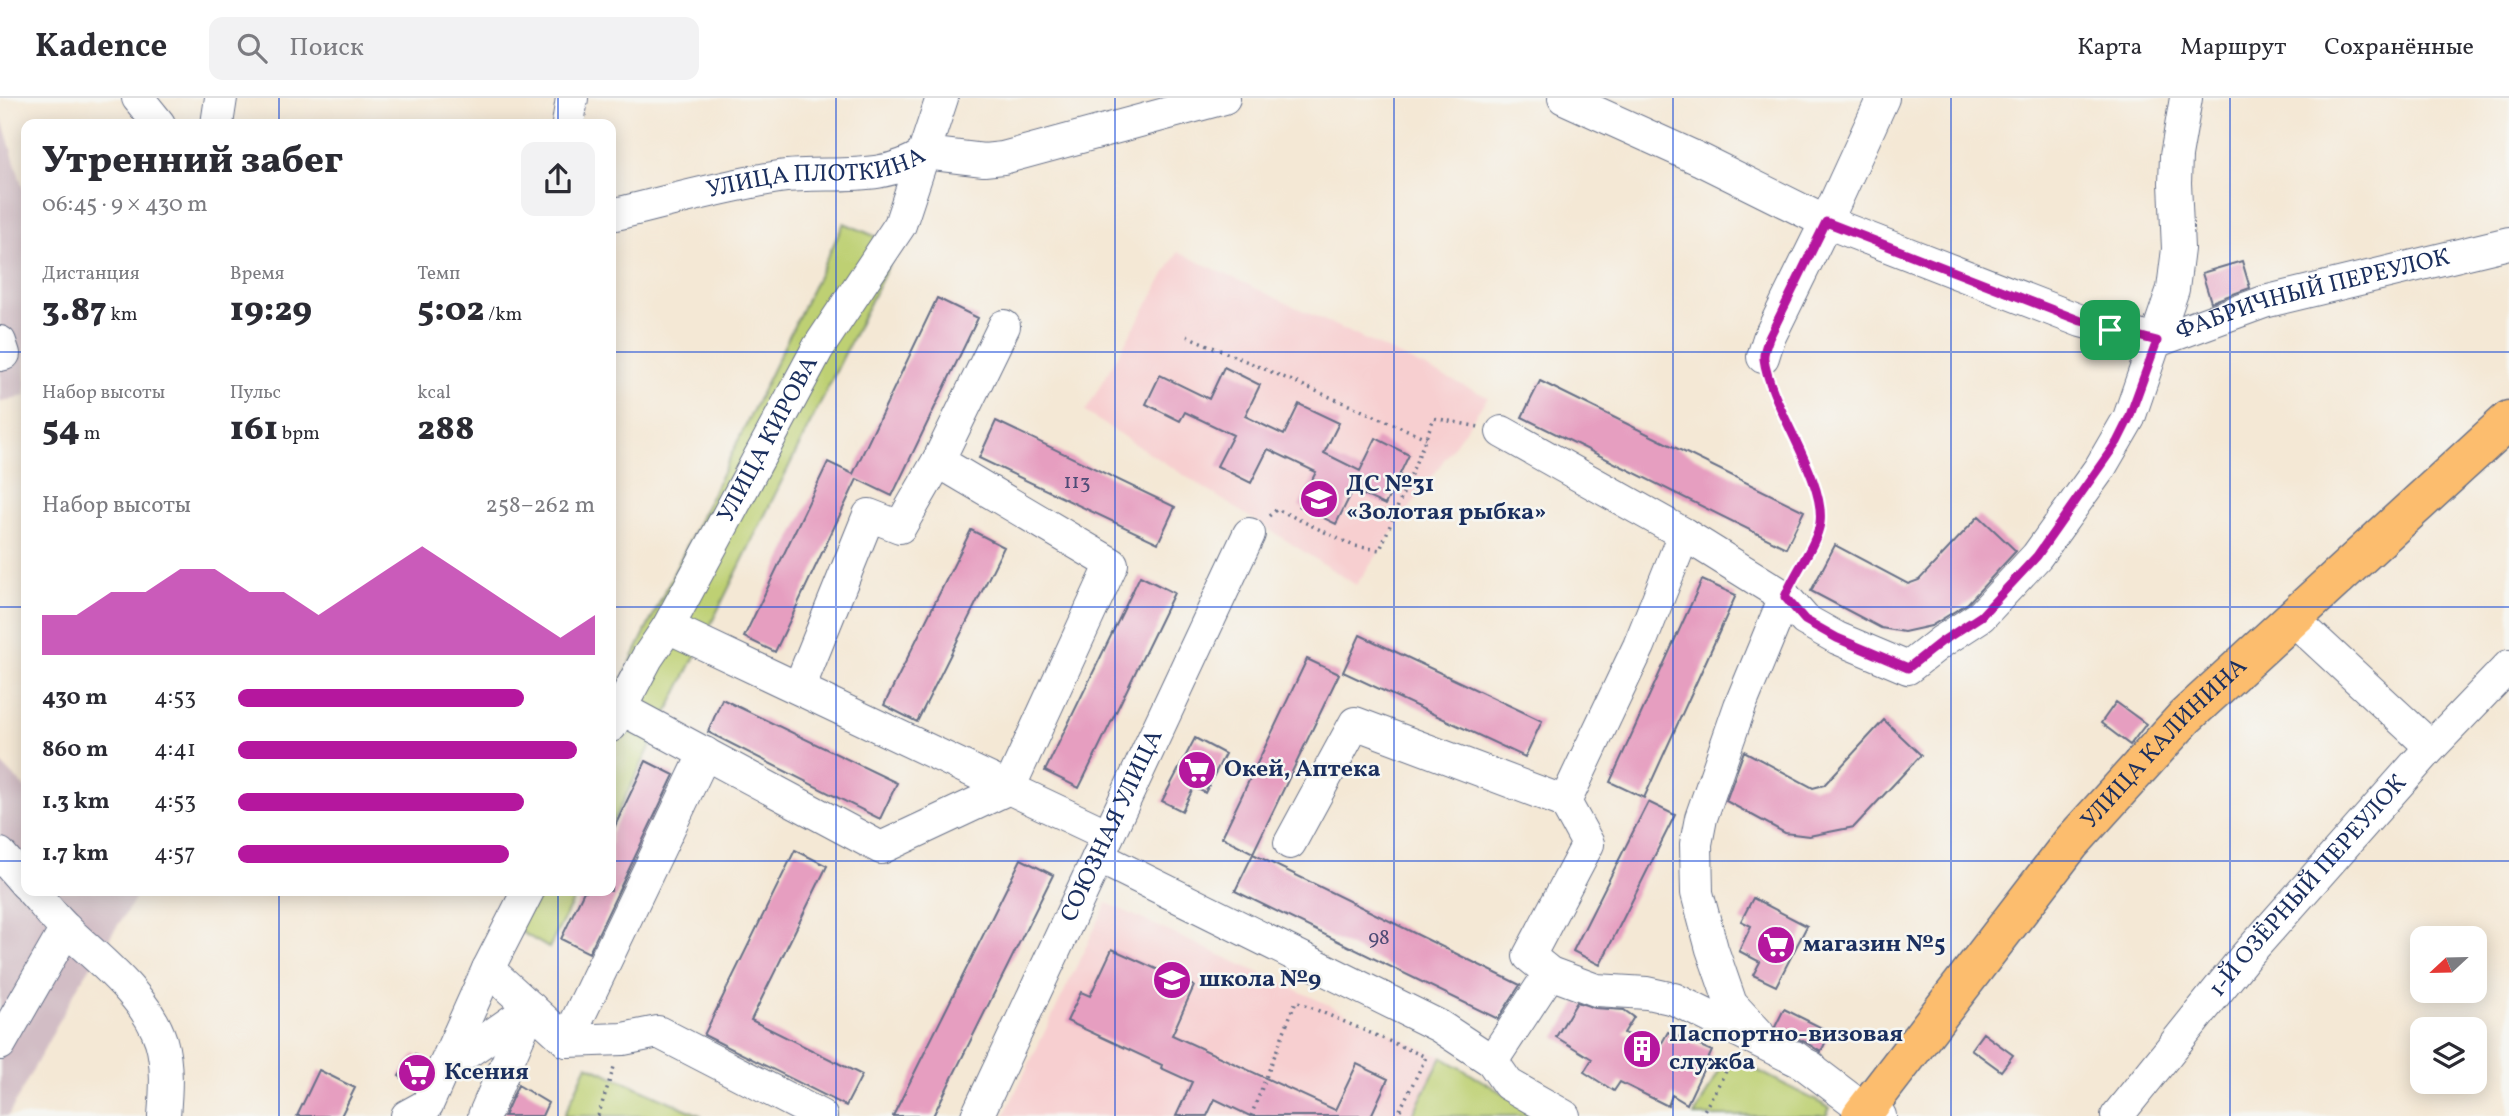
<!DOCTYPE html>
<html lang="ru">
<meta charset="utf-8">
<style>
:root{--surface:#fff;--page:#f2f2f3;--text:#2b2b33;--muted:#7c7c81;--line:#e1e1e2;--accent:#b5179e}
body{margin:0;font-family:Vollkorn,serif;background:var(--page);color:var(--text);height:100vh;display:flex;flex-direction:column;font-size:26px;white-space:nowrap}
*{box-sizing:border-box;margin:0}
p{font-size:23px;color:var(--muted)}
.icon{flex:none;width:38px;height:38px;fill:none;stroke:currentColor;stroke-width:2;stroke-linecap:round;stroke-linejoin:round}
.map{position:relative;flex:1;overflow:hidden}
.side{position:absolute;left:21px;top:21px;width:595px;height:777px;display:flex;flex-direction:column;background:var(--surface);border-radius:14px;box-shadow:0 4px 18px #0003}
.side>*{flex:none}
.needle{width:46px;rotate:248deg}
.fabs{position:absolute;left:2410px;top:828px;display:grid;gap:14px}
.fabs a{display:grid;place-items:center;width:77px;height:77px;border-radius:14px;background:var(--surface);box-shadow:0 4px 18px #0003;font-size:35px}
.pin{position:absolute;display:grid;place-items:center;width:60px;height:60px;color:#fff;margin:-30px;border-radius:14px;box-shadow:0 4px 10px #0006}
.round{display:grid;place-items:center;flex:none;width:74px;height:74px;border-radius:14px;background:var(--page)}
.head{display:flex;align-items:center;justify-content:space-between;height:119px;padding:0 21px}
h1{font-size:38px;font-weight:800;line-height:52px}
.metrics{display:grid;grid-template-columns:repeat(3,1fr);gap:10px;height:119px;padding:7px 21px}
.metrics div{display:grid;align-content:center}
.metrics b{font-size:35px;font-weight:800}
.metrics small{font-size:19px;font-weight:400}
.metrics p{font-size:19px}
.chart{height:196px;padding:14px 21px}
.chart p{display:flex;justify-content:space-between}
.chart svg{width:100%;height:126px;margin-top:7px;fill:var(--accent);opacity:.7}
ul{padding:0 21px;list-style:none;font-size:23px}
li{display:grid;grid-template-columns:112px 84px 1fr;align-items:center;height:52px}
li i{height:18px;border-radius:9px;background:var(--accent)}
header{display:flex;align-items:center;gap:42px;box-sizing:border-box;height:98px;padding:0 35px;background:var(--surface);border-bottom:2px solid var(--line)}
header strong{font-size:33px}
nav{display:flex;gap:38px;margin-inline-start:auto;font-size:24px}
.search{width:490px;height:63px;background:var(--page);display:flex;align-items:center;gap:18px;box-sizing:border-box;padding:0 24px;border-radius:14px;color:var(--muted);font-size:26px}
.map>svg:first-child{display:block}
.built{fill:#f7cfd0}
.industrial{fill:#d2bdc5}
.green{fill:#bed073;stroke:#6c8068;stroke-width:2}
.building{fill:#e69ec0}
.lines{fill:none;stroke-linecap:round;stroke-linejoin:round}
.minor-casing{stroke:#677088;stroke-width:34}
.major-casing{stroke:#677088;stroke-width:41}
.path{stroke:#677088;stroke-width:3.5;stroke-dasharray:2 5;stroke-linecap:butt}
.minor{stroke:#fff;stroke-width:32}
.major{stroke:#fcbd6e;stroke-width:38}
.route-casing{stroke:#fff;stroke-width:14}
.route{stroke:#b5179e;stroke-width:9}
.grid{fill:none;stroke:#1d4ed8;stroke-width:2;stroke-opacity:0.55}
.labels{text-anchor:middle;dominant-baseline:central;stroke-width:5;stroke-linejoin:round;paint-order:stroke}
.number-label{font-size:21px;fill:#4e4b76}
.street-label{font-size:24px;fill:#1b2f5e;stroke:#f6f6f2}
.poi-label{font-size:24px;font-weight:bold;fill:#1b2f5e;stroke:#f6f6f2;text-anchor:start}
</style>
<header>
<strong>Kadence</strong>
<div class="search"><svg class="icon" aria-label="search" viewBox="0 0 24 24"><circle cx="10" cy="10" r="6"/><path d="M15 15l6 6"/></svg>Поиск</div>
<nav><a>Карта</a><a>Маршрут</a><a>Сохранённые</a></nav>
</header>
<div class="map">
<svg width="2509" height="1018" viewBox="0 0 2509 1018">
<rect width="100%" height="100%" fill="#f6f6f2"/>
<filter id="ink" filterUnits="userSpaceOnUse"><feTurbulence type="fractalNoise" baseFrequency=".0143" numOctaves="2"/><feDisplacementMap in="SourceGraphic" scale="14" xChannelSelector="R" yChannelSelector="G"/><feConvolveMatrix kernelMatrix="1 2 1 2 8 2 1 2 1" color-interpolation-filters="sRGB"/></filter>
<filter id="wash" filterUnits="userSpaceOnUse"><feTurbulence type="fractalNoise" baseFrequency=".00686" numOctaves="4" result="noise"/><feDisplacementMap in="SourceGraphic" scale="28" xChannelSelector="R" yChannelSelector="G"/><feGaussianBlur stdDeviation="1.57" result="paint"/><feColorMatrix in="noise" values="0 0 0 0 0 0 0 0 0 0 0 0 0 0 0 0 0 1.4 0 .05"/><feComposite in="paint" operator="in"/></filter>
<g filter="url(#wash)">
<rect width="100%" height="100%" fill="#f4e8d5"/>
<path class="built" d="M1178 154 1488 299 1356 487 1085 314Z
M1107 805 1442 959 1541 1018H1004Z"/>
<path class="industrial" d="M0 15 26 100V297L0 304Z
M0 664 26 691V793H125L135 801 78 888 8 1018H0Z"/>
<path class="green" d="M844 125 898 148 611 728V604Z
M519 793H578L549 850 504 824Z
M1728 957 1830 1010 1826 1018H1694Z
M1442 959 1541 1018H1412Z
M587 967 702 1018H564Z"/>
<g id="blocks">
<path class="building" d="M2242 163 2250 190 2211 204 2202 175Z
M937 200 978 220 892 398 857 381 775 554 744 539 828 364 853 376Z
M1224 269 1260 287 1245 318 1284 337 1299 306 1339 325 1324 355 1360 373 1376 340 1409 357 1385 407 1353 392 1336 426 1299 408 1316 374 1268 351 1251 385 1217 368 1233 337 1185 314 1180 323 1146 306 1160 277 1209 301Z
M1540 283 1804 413 1786 450 1522 319Z
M996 323 1175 409 1158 445 979 360Z
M1979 418 2016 453 1968 505 1931 528 1904 534 1881 530 1811 493 1835 447 1908 486 1919 482Z
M971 432 1004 449 917 624 884 607Z
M1140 478 1174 495 1079 690 1045 673Z
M1702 482 1736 497 1644 700 1610 684Z
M1360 537 1542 623 1525 659 1343 574Z
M1307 561 1339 576 1253 755 1222 739Z
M722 601 897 685 880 721 708 634Z
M2116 604 2146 626 2130 647 2101 625Z
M1884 622 1921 657 1854 729 1809 738 1785 735 1726 703 1744 653 1813 690 1824 687Z
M1195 640 1225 656 1205 695 1194 689 1182 713 1162 703Z
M646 663 674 677 589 855 561 841 584 793H611V736Z
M1648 704 1675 717 1600 867 1573 853Z
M795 752 827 768 751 922 862 977 846 1008 704 937Z
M1253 756 1520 887 1498 921 1235 793Z
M1021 761 1053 777 933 1018H893Z
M1753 800 1807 828 1776 888 1753 877 1760 864 1739 853 1751 828 1741 823Z
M1112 851 1194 888 1172 937 1335 1012 1357 966 1388 981 1371 1018H1250L1215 1001 1207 1018H1176L1192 984 1161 970 1162 967 1067 923 1081 894 1090 898Z
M1577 904 1595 910 1624 912 1634 919 1624 935 1659 950 1668 934 1712 953 1687 1006 1672 997 1668 1008 1620 984 1614 993 1584 974 1592 961 1556 939Z
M1784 911 1830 934 1821 954 1805 944 1776 931 1775 929Z
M1983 935 2013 957 2001 973 1971 951Z
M415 956 426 965 415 989 399 978Z
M319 972 355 990 341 1018H297Z
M518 987 548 1005 542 1018H504Z"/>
</g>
</g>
<g filter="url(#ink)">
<use href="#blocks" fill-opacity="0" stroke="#677088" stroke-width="2"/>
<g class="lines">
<defs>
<g id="minor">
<path d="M138 0 159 26"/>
<path d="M1564 0 1701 62 1826 124 2081 223 2157 243"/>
<path d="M217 26 221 0"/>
<path d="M568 26 572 0"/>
<path id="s1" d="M611 117C667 104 722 88 779 79 828 72 883 86 925 55L984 62 1003 60 1224 0"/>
<path id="s2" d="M2157 243 2264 204 2509 145"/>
<path d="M0 244 4 256 0 257"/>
<path d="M1763 259 1769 240 1826 124 1883 0"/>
<path d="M1502 334 1684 436 1785 499 1805 522 1837 540 1908 570 1941 544 1981 518 2037 458 2100 370 2129 320 2173 191 2178 151 2175 85 2176 58 2186 0"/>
<path d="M938 363 1004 228"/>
<path d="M1684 436 1639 548 1565 704 1588 746 1529 858 1550 875 1596 892 1647 895 1674 901 1811 969"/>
<path d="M2292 520 2431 649"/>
<path d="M668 529 1108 737"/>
<path d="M620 610 881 750 1009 690 1112 466 938 363 900 429 869 417 799 590"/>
<path id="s3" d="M611 628 647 560 668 529 818 250 900 127 942 0"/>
<path d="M1290 745 1355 625 1565 704"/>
<path d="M0 756 26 786"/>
<path d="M1098 759 1439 928 1492 963 1508 986 1564 1018"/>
<path d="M32 793C44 806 55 821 68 833 100 863 147 899 161 943 168 967 166 994 164 1018"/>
<path d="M488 871 567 943 623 941 658 934 821 1018"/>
<path d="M1758 935 1731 906 1712 851 1697 795 1696 746 1701 720 1740 608 1785 499"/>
<path d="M567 943 705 655"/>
<path d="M0 946 66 831"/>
<path d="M1795 959 1865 1012 1880 1018"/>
<path d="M1492 963 1550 875"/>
<path d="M443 971 531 910"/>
<path d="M407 1018 427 1007 488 871 528 793"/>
<path d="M484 1018 531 910"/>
<path id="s4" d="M977 1018 1249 436"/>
<path id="s5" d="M2117 1018 2244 860 2431 649 2509 568"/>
</g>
<g id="major">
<path id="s6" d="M1861 1018 2071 745 2185 619 2509 322"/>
</g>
</defs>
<use href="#minor" class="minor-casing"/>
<use href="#major" class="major-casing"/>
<path class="path" d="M1187 238 1426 340
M1771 284C1783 318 1826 394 1820 427 1817 443 1804 460 1795 475
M1269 418 1277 411 1354 448 1380 452 1434 320 1479 329
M598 1018 615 966
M1251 1018 1296 903 1426 959 1397 1018
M1701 1018 1734 959"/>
<use href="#minor" class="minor"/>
<use href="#major" class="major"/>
</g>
</g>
<g class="lines" filter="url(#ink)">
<defs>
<path id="route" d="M1826 124 2081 223 2157 243 2129 320 2117 344 2037 458 1981 518 1941 544 1908 570 1837 540 1805 522 1785 499C1793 477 1817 446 1820 425 1826 381 1770 308 1764 261 1763 254 1767 246 1769 240Z"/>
</defs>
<use href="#route" class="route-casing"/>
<use href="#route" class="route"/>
</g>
<path class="grid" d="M279 0V26M558 0V26M836 0V1018M1115 0V1018M1394 0V1018M1673 0V1018M1951 0V1018M2230 0V1018M0 254H26M611 254H2509M0 509H26M611 509H2509M0 763H26M611 763H2509M279 793V1018M558 793V1018"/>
<defs>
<symbol id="school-disc" viewBox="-11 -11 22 22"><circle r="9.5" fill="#b5179e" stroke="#f6f6f2"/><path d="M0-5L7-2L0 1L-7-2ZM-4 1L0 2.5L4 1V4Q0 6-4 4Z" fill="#fff"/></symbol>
<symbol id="supermarket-disc" viewBox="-11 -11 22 22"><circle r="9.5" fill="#b5179e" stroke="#f6f6f2"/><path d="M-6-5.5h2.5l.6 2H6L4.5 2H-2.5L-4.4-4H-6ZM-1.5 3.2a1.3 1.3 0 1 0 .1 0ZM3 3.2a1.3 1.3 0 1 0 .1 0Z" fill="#fff"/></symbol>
<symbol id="building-disc" viewBox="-11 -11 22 22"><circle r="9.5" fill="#b5179e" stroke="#f6f6f2"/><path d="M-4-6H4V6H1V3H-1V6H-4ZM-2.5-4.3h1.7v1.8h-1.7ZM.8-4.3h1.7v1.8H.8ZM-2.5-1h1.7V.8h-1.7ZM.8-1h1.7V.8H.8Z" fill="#fff"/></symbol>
</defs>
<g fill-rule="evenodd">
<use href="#school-disc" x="1297" y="379" width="44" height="44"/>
<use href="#supermarket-disc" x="1175" y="650" width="44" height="44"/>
<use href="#supermarket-disc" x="1754" y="825" width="44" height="44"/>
<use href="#school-disc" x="1150" y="860" width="44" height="44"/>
<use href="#building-disc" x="1620" y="929" width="44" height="44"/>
<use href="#supermarket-disc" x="395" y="953" width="44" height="44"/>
</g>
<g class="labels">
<g class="number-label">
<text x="1077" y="384">113</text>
<text x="1379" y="840">98</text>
</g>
<g class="street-label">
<text stroke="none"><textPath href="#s1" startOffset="210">УЛИЦА ПЛОТКИНА</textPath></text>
<text stroke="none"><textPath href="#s2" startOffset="163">ФАБРИЧНЫЙ ПЕРЕУЛОК</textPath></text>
<text stroke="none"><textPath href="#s3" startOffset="327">УЛИЦА КИРОВА</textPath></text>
<text stroke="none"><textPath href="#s6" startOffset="481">УЛИЦА КАЛИНИНА</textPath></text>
<text stroke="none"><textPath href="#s4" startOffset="320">СОЮЗНАЯ УЛИЦА</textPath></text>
<text stroke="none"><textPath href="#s5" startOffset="299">1-Й ОЗЁРНЫЙ ПЕРЕУЛОК</textPath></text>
</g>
<g class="poi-label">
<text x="1346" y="387">ДС №31<tspan x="1346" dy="28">«Золотая рыбка»</tspan></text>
<text x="1224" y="672">Окей, Аптека</text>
<text x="1803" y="847">магазин №5</text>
<text x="1199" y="882">школа №9</text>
<text x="1669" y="937">Паспортно-визовая<tspan x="1669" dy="28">служба</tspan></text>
<text x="444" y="975">Ксения</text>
</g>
</g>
</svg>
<div class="fabs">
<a><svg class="needle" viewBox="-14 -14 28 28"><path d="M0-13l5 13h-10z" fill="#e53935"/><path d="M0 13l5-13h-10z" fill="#7c7c81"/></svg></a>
<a><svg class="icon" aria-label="layers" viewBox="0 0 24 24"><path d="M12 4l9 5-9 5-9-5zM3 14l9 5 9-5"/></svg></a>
</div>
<div class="pin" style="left:2110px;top:232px;background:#1e9e55"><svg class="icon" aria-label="arrive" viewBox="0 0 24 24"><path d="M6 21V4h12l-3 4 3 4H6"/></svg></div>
<section class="side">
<div class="head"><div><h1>Утренний забег</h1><p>06:45 · 9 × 430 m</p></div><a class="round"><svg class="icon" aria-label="share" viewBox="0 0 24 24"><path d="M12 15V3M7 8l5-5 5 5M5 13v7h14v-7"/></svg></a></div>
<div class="metrics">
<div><p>Дистанция</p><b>3.87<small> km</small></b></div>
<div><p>Время</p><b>19:29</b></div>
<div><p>Темп</p><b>5:02<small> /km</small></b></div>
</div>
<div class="metrics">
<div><p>Набор высоты</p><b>54<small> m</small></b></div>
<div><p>Пульс</p><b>161<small> bpm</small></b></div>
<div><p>kcal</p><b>288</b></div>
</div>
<div class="chart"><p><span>Набор высоты</span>258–262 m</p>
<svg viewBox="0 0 160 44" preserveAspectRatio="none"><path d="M0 44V30L10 30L20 22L30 22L40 14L50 14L60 22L70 22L80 30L90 22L100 14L110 6L120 14L130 22L140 30L150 38L160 30V44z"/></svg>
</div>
<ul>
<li><b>430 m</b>4:53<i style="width:80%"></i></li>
<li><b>860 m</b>4:41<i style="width:95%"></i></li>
<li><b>1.3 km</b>4:53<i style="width:80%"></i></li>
<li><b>1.7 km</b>4:57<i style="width:76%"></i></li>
</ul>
</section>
</div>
